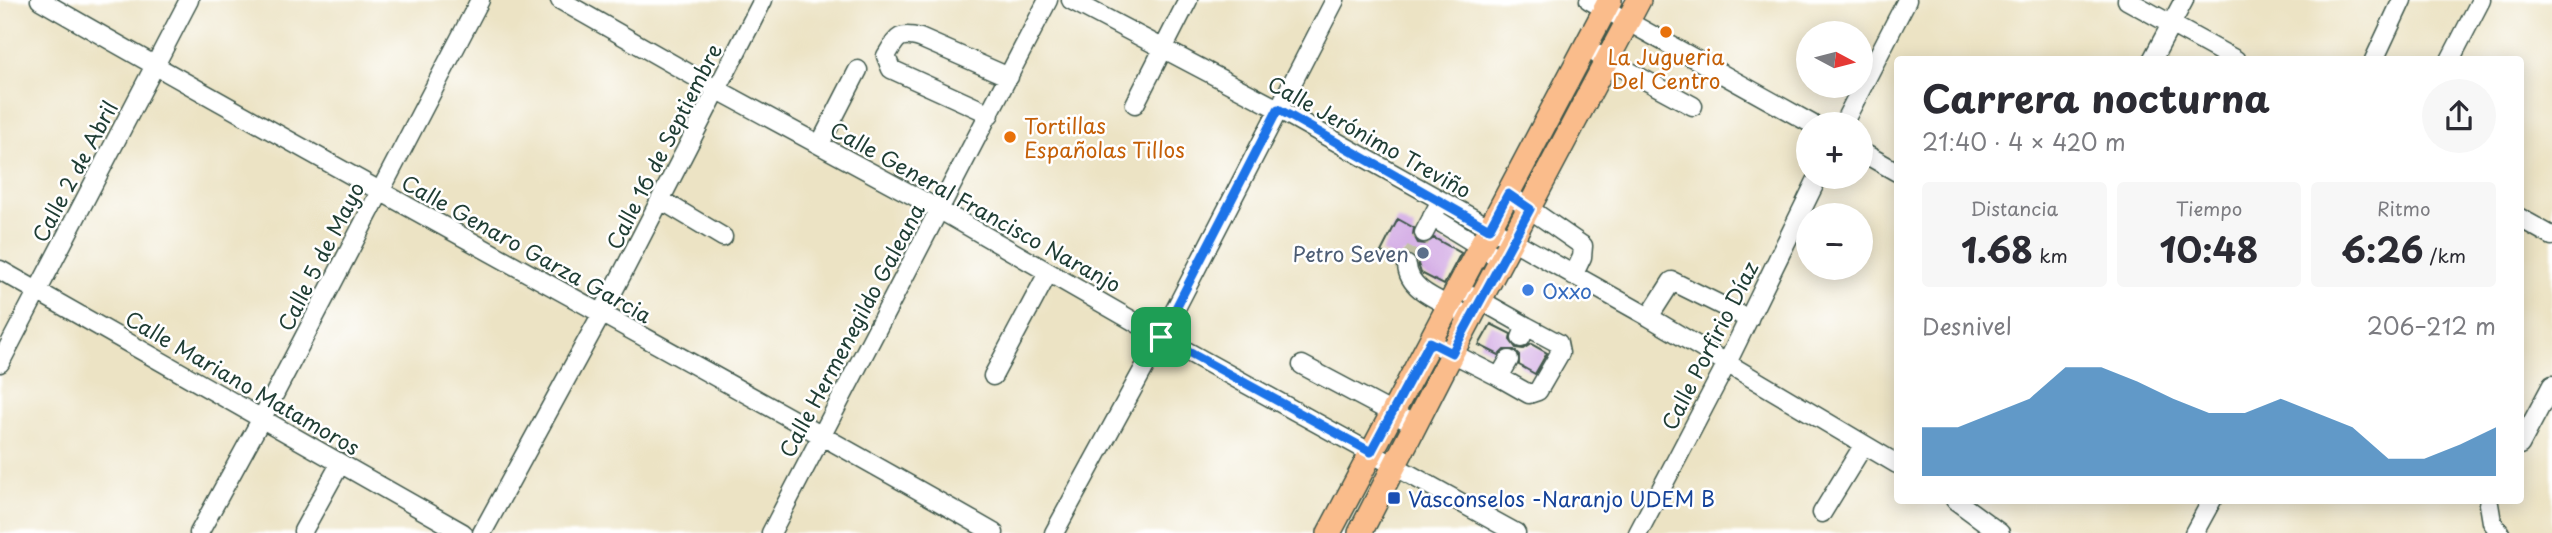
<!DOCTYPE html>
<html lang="es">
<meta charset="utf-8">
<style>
:root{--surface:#fff;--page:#f7f7f7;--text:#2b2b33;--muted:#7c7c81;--accent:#1f6fb2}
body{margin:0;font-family:"Playpen Sans",sans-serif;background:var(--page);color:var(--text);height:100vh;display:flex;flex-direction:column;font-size:26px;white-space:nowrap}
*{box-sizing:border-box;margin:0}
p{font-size:23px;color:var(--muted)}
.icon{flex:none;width:38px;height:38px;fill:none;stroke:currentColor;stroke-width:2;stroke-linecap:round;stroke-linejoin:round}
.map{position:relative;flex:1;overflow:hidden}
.sheet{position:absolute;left:1894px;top:56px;width:630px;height:448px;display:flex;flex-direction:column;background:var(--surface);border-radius:7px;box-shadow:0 4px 18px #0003}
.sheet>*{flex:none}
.needle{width:46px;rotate:97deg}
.controls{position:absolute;left:1796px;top:21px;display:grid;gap:14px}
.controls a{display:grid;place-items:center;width:77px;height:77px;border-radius:50%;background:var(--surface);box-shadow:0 4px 18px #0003;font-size:35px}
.pin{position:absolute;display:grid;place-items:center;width:60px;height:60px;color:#fff;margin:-30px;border-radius:14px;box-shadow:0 4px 10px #0006}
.round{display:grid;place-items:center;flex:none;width:74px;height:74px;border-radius:37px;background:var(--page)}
.headline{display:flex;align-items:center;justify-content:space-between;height:119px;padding:0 28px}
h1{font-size:38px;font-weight:700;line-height:52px}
.stats{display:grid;grid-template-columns:repeat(3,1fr);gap:10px;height:119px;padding:7px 28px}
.stats div{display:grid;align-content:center;border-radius:7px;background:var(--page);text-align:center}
.stats b{font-size:35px;font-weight:700}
.stats small{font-size:19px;font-weight:400}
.stats p{font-size:19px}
.chart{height:196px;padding:14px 28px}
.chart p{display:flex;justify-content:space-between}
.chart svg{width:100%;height:126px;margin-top:7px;fill:var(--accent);opacity:.7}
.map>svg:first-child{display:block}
.building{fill:#d0a6e3}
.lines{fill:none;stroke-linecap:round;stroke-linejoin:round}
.minor-tunnel{stroke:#c3c2a7;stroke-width:18;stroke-dasharray:18 9;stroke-linecap:butt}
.minor-casing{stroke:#3e564a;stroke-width:21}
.major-casing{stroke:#3e564a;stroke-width:26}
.minor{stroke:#fff;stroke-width:18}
.major{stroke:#fabc8b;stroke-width:23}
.route-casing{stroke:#fff;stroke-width:14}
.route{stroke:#1a73e8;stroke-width:9}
.food-dot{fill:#e8710a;stroke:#fff;stroke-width:2.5}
.service-dot{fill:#5c6f8a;stroke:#fff;stroke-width:2.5}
.shop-dot{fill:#3f7fe0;stroke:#fff;stroke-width:2.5}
.transit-dot{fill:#1a4fb4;stroke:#fff;stroke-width:2.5}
.labels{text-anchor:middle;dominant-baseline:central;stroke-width:5;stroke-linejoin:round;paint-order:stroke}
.food-label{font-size:21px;fill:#c56008;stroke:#fff}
.street-label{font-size:21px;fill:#1f3d34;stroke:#fff}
.service-label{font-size:21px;fill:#4e5e75;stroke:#fff;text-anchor:end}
.shop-label{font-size:21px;fill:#366cbe;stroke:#fff;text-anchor:start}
.transit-label{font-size:21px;fill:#164399;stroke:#fff;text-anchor:start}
</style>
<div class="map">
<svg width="2552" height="533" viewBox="0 0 2552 533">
<rect width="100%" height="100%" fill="#fff"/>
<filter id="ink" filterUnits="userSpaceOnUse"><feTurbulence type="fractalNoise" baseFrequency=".0143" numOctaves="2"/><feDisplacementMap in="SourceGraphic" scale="14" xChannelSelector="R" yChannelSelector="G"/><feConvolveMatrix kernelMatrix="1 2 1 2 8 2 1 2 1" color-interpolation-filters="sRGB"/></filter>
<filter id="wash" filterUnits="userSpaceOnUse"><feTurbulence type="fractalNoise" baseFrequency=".00686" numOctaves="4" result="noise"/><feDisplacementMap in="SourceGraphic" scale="28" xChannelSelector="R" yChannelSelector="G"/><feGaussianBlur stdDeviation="1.57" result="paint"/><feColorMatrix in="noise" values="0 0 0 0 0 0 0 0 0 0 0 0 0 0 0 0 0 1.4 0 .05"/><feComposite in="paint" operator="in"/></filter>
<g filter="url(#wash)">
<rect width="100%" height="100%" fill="#ece3c4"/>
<g id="blocks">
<path class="building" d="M1398 219 1414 228 1413 234 1418 243 1425 244 1434 238 1461 253 1444 285 1421 273 1416 258 1411 255 1404 254 1397 260 1381 252Z
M1491 324 1511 334 1510 340 1516 348 1523 349 1531 344 1547 353 1535 374 1519 365V355L1514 350H1504L1499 355 1479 345Z"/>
</g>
</g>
<g filter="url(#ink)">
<use href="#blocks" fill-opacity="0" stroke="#3e564a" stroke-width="2"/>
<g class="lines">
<path class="minor-tunnel" d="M1407 265 1424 233"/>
<defs>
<path id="minor" d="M40 0C356 182 678 352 994 533
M560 0 718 90 940 210 1161 337 1516 533
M1071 0 1278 109 1649 317 1897 464
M1589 0 1812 124
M2127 0 2236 60
M1584 47 1693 106
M2152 60 2184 0
M2374 60 2402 0
M2450 60 2481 0
M1135 104 1188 0
M990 114 891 69 886 56C897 38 898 32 920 38L1009 77
M1843 124 1907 0
M820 144 858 70
M1860 151 1897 172
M1508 194 1583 246 1582 257 1573 276
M661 200 723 237
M1432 217 1502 260
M2520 218 2552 236
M1424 233 1437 208
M1407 265C1408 290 1439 300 1459 311
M0 270 463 533
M1471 295 1526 326 1521 338
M1649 317 1672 281 1749 319
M1442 348 1499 377 1509 360
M0 363 189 0
M1302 365 1415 425
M993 376 1048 273
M1499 377 1529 394 1538 391 1560 353 1558 343 1526 326
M2520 445 2552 385
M1955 500 2000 533
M2489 504 2492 522 2500 533
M1822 513 1863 446
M303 531 340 464
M199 533 262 418 480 0
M482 533 601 315 763 0
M771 533 1048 0
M1054 533 1161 337 1335 0
M1638 533 1727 363 1818 177
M2194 533 2212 500"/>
<path id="major" d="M1329 533 1610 0
M1360 533 1452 353 1639 0"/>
</defs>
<use href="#minor" class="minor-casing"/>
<use href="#major" class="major-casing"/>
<use href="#minor" class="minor"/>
<use href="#major" class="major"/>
</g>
</g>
<g class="lines" filter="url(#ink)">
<defs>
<path id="route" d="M1278 109 1489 229 1508 194 1530 209 1452 353 1430 342 1371 452 1161 337Z"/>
</defs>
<use href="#route" class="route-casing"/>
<use href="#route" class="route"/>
</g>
<g class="food-dot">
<circle cx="1666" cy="32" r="7"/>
<circle cx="1010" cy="137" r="7"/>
</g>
<circle class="service-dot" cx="1423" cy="253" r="7"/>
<circle class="shop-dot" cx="1528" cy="290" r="7"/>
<rect class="transit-dot" x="1387" y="491" width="14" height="14" rx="3.5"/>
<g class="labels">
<g class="food-label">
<text x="1666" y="56">La Jugueria<tspan x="1666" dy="24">Del Centro</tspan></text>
<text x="1024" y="125" text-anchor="start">Tortillas<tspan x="1024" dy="24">Españolas Tillos</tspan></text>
</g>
<g class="street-label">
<text transform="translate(1370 136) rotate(29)">Calle Jerónimo Treviño</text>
<text transform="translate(663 146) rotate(-63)">Calle 16 de Septiembre</text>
<text transform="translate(74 171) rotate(-62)">Calle 2 de Abril</text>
<text transform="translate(976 206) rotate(29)">Calle General Francisco Naranjo</text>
<text transform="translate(527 248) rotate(29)">Calle Genaro Garza Garcia</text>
<text transform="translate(320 256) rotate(-63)">Calle 5 de Mayo</text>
<text transform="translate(851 330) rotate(-62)">Calle Hermenegildo Galeana</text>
<text transform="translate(1709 345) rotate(-63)">Calle Porfirio Díaz</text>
<text transform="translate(243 382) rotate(30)">Calle Mariano Matamoros</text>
</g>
<g class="service-label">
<text x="1409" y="253">Petro Seven</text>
</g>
<g class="shop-label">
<text x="1542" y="290">Oxxo</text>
</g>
<g class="transit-label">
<text x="1408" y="498">Vasconselos -Naranjo UDEM B</text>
</g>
</g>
</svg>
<div class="controls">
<a><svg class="needle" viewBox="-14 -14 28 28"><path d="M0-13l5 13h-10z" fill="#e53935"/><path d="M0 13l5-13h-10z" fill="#7c7c81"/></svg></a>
<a>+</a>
<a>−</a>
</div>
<div class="pin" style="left:1161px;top:337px;background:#1e9e55"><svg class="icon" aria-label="arrive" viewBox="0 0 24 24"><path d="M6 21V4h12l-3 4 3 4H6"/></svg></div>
<section class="sheet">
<div class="headline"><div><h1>Carrera nocturna</h1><p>21:40 · 4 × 420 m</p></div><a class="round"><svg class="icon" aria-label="share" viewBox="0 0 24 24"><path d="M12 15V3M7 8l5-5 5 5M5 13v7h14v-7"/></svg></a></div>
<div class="stats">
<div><p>Distancia</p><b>1.68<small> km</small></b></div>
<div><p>Tiempo</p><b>10:48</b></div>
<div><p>Ritmo</p><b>6:26<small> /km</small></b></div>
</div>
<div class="chart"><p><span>Desnivel</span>206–212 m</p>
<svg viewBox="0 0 160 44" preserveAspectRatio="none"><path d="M0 44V27L10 27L20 22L30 17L40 6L50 6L60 11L70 17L80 22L90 22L100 17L110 22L120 27L130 38L140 38L150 33L160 27V44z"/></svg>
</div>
</section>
</div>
